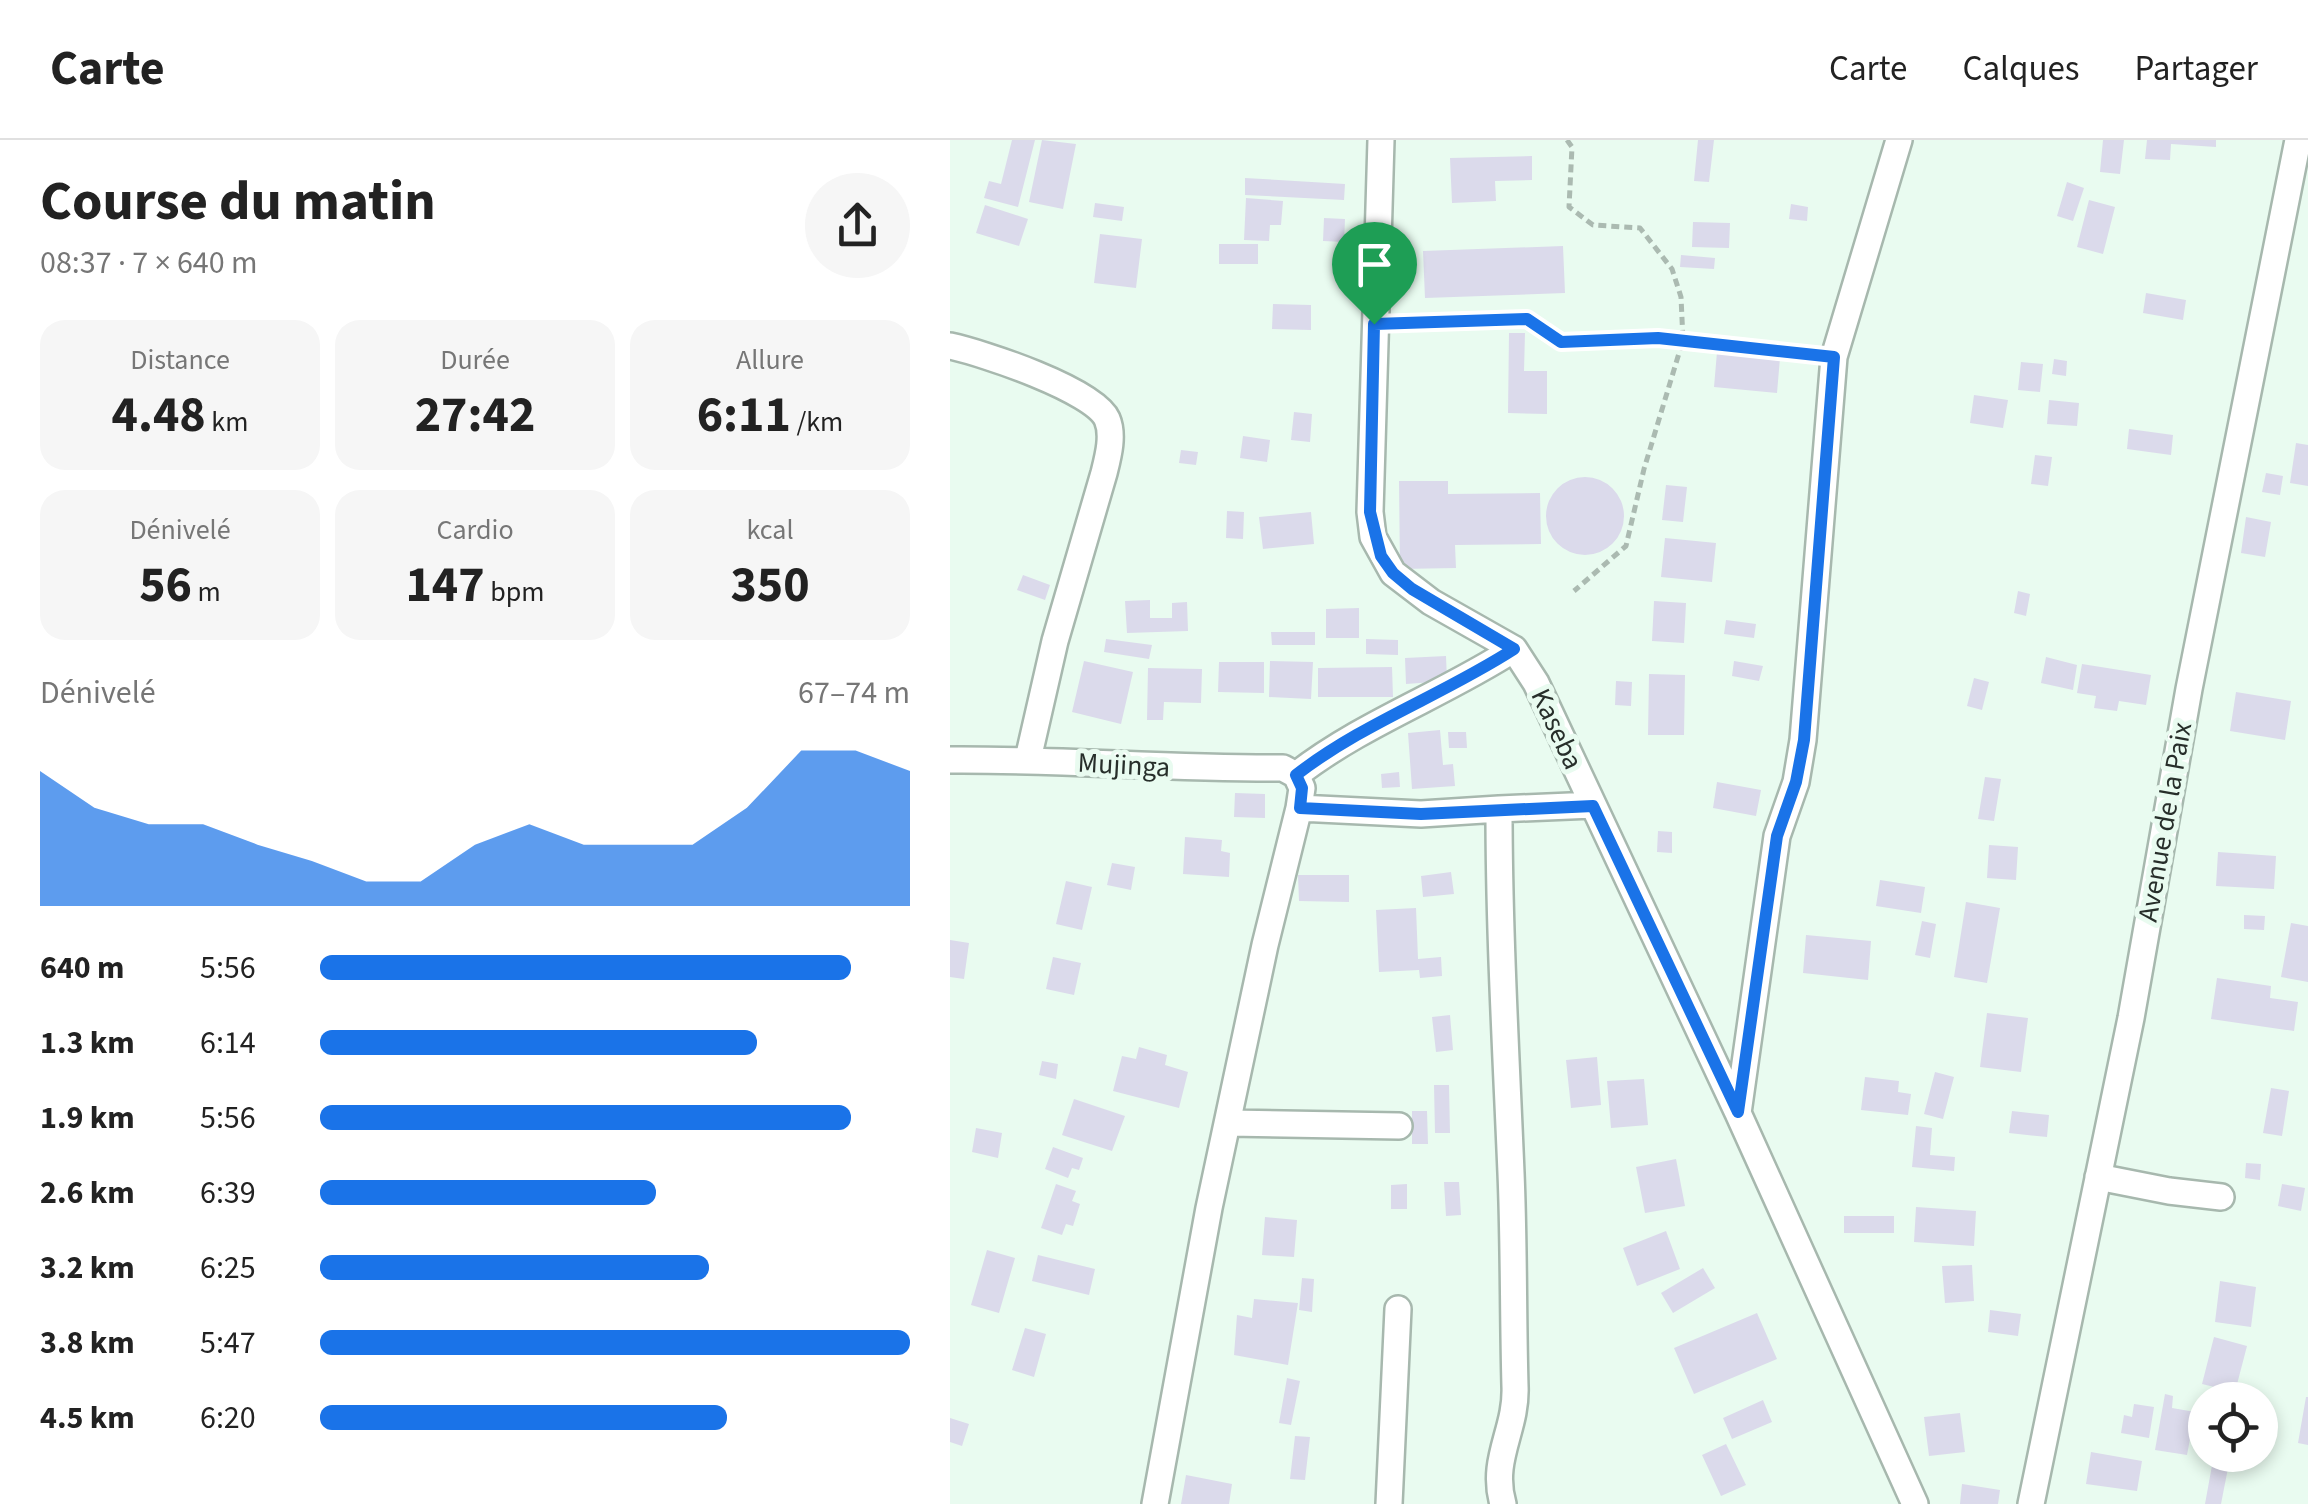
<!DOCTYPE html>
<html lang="fr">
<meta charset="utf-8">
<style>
:root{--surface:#fff;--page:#f6f6f6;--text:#222;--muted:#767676;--line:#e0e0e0;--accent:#1a73e8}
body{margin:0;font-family:"Source Sans 3",sans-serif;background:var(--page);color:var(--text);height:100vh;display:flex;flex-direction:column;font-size:38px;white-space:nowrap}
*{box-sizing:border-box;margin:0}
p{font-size:32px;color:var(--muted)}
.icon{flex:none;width:55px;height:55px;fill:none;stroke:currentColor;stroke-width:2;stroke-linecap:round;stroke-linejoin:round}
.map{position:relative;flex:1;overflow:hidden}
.side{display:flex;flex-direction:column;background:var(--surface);width:950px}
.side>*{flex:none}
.buttons{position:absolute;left:1238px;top:1242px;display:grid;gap:20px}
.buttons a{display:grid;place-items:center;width:90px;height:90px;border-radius:50%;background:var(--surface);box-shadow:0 5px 15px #0003;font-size:50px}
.pin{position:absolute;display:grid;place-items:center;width:85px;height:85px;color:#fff;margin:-102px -42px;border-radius:50% 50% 50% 0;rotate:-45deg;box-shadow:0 0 10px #0007}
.pin .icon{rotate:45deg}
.round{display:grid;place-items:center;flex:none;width:105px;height:105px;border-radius:52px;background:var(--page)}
.overview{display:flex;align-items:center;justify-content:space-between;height:170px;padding:0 40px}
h1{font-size:55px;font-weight:700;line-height:75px}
.stats{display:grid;grid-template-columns:repeat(3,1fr);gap:15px;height:170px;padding:10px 40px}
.stats div{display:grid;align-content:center;border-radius:25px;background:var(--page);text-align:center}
.stats b{font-size:50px;font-weight:700}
.stats small{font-size:28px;font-weight:400}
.stats p{font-size:28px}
.chart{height:280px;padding:20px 40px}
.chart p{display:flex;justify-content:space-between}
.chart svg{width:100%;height:180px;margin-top:10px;fill:var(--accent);opacity:.7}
ul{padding:0 40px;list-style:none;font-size:32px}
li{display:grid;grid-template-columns:160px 120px 1fr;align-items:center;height:75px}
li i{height:25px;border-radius:12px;background:var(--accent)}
header{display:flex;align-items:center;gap:60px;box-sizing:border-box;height:140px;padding:0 50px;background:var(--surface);border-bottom:2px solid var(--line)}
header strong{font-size:48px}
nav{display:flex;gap:55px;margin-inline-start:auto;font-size:35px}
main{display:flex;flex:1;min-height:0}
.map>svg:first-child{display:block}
.building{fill:#dbdaeb}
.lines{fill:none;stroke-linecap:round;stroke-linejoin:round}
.street-casing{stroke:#a7b8ae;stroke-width:30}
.path{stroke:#abbab1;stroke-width:5;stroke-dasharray:8 5;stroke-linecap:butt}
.street{stroke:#fff;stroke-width:25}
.route-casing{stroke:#fff;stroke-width:20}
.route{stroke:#1a73e8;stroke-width:12}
.labels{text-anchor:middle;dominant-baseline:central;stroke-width:10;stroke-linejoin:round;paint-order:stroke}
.street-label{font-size:28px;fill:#272e2a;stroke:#e9fbf0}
</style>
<header>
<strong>Carte</strong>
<nav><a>Carte</a><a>Calques</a><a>Partager</a></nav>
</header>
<main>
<section class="side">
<div class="overview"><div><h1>Course du matin</h1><p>08:37 · 7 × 640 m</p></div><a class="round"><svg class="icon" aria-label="share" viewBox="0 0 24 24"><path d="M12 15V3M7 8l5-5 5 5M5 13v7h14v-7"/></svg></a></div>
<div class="stats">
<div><p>Distance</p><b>4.48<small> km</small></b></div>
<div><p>Durée</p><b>27:42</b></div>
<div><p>Allure</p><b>6:11<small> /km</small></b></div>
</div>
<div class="stats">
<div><p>Dénivelé</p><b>56<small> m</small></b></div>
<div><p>Cardio</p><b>147<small> bpm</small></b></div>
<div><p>kcal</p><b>350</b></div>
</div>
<div class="chart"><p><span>Dénivelé</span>67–74 m</p>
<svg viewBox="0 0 160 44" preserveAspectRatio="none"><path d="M0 44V11L10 20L20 24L30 24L40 29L50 33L60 38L70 38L80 29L90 24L100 29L110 29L120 29L130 20L140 6L150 6L160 11V44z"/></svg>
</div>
<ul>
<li><b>640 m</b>5:56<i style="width:90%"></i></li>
<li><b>1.3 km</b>6:14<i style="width:74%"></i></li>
<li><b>1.9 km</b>5:56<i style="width:90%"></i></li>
<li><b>2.6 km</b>6:39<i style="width:57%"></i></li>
<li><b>3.2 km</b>6:25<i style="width:66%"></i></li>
<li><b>3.8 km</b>5:47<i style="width:100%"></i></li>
<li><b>4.5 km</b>6:20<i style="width:69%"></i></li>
</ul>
</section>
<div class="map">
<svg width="1358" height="1364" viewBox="0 0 1358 1364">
<rect width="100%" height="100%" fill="#e9fbf0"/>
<path class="building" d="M62 0H85L68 67 34 58 39 41 51 44Z
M92 0 126 4 113 69 79 62Z
M748 0H764L759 42 744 41Z
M1153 0H1174L1170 34 1150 32Z
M1197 0H1266V7L1221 4 1220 20 1195 19Z
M582 16V40L545 41 546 61 502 63 500 18Z
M295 38 395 44 394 60 295 55Z
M1117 42 1134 48 1123 81 1107 76Z
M296 58 333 61 331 85H320L319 101 294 100Z
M1139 60 1165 67 1153 114 1127 107Z
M145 63 174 67 172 81 143 77Z
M841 64 858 67 857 81 839 79Z
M35 65 78 79 69 106 26 93Z
M374 78 395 79 394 102 373 101Z
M743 82 780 83 779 108 742 107Z
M150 94 192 99 186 148 144 143Z
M269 104H308V124H269Z
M613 106 615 153 475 158 473 111Z
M731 115 765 118 764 129 730 127Z
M1196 153 1236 160 1233 180 1193 173Z
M323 164 361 165V190L322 189Z
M559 193H575L574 231H597V274L558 273Z
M767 212 830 218 827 253 764 247Z
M1104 219 1117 221 1116 236 1102 234Z
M1071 222 1093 224 1090 252 1068 250Z
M1024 255 1058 260 1053 288 1020 283Z
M1099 260 1129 263 1127 286 1097 284Z
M344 272 362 274 360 302 341 300Z
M1179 289 1223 295 1221 315 1177 309Z
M293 296 320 300 317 322 290 318Z
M1346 303 1358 305V346L1340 343Z
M231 310 248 312 246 325 229 323Z
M1085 315 1102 317 1098 346 1081 344Z
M1316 333 1333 336 1330 355 1312 352Z
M596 376a39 39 0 1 1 78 0a39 39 0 1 1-78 0Z
M449 341H498V354L590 353 591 404 505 405 506 428 450 429Z
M716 345 737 347 733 382 712 380Z
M277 371 294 372 293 399 276 398Z
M361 372 364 404 313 409 309 377Z
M1296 377 1321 382 1315 417 1291 413Z
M715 398 766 403 762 442 711 437Z
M73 435 100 445 95 460 67 450Z
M1068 451 1080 454 1076 476 1064 473Z
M200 460V478H222V463L237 462 238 491 177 493 175 461Z
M704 461 736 463 734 503 702 501Z
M409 468V498H376V469Z
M776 480 806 484 804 498 774 494Z
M321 492H365V505H322Z
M156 499 202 505 199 519 154 512Z
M416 499 448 500V515L416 514Z
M496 516 497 541 456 544 455 518Z
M1096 517 1127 525 1123 550 1091 543Z
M134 521 183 532 171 584 122 572Z
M320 521 363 522 361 559 319 557Z
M784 521 813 526 809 541 782 536Z
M269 522H314V553L268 552Z
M1132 524 1201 535 1196 565 1169 561 1167 571 1144 568 1146 556 1127 553Z
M442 527 443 557H368V528Z
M198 528 252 529 251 563 214 562 213 580H197Z
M699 534 735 535 734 595H698Z
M1024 538 1039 542 1032 570 1017 566Z
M666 541 682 542 681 566 665 565Z
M1286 552 1341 561 1335 600 1280 591Z
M490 590 493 625 503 624 505 646 462 649 458 593Z
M498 592H516L517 608H499Z
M449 632 450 647 432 648 431 634Z
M1035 637 1051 639 1044 681 1028 679Z
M767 642 811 650 806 676 763 668Z
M285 653 315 654V678L284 677Z
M708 691 722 692V713L707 712Z
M235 697 272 700 271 711 280 713 279 737 233 734Z
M1039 705 1068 707 1066 740 1037 738Z
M1268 712 1326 716 1324 749 1266 746Z
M162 723 185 727 181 750 157 745Z
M501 732 504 754 473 757 471 736Z
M348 735H399V762L349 761Z
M930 740 975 747 971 773 926 766Z
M116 741 142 747 132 790 106 784Z
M1016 762 1050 768 1037 843 1004 837Z
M466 768 468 819 491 817 492 836 470 838 469 830 429 832 426 770Z
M1294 775 1315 776 1314 790 1294 789Z
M972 781 986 784 980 818 965 815Z
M1341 783 1358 786V842L1331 837Z
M856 795 921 801 918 840 853 833Z
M0 800 19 803 14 839 0 837Z
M103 817 131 823 124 855 96 849Z
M1267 838 1321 846 1320 858 1348 862 1344 891 1261 879Z
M1037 873 1078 878 1071 932 1030 927Z
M500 875 503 910 486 912 482 877Z
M189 907 217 915 215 925 238 932 229 968 163 951 172 916 186 919Z
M647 917 651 965 621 968 616 920Z
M92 921 108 924 106 939 89 935Z
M985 932 1004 937 993 979 974 974Z
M915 937 949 941 948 952 961 954 958 975 911 970Z
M694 939 698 985 661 988 657 941Z
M484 945H499L500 993H485Z
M1321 948 1339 951 1332 996 1313 993Z
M124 959 175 976 162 1011 112 995Z
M462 971H477L478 1004H462Z
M1062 971 1099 975 1097 997 1059 993Z
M966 986 982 988 980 1015 1005 1017 1004 1031 962 1027Z
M26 988 52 993 48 1018 22 1012Z
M103 1007 133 1018 129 1030 122 1028 118 1038 95 1029Z
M726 1019 735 1066 695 1073 686 1027Z
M1296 1023 1311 1024 1310 1040 1295 1038Z
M494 1042H509L511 1075 496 1076Z
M106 1044 126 1051 122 1061 130 1064 123 1086 116 1084 112 1095 91 1088Z
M457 1044V1069H441V1045Z
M1332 1044 1355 1048 1351 1071 1328 1066Z
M966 1067 1026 1071 1024 1106 964 1102Z
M894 1076H944V1093H894Z
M315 1077 347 1080 344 1117 312 1115Z
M716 1091 730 1129 687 1146 673 1108Z
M37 1110 65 1118 49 1173 21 1165Z
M88 1115 145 1129 139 1155 82 1141Z
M1022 1125 1024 1161 995 1163 992 1126Z
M753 1128 765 1148 723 1173 711 1153Z
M352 1138 364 1139 362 1172 349 1170Z
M1270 1141 1306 1147 1301 1187 1265 1182Z
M304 1159 348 1163 338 1225 284 1215 287 1175 302 1178Z
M1040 1170 1071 1174 1068 1196 1038 1192Z
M807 1173 827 1219 744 1254 724 1208Z
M75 1188 96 1194 84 1237 62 1230Z
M1264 1197 1297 1206 1285 1252 1252 1244Z
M337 1238 350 1241 341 1285 329 1283Z
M1215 1254 1223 1256 1222 1268 1245 1272 1237 1315 1205 1310Z
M1356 1257H1358V1305L1348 1303Z
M813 1260 822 1282 782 1299 773 1278Z
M1184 1264 1204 1267 1199 1298 1171 1293 1174 1275 1182 1277Z
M1010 1273 1015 1312 979 1316 974 1277Z
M0 1278 19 1284 12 1306 0 1302Z
M345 1296 360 1297 355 1340 340 1339Z
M776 1304 796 1345 771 1356 752 1315Z
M1141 1312 1192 1321 1187 1351 1136 1344Z
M1263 1320 1279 1323 1271 1364H1255Z
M236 1335 282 1344 279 1364H231Z
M1012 1344 1050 1350 1048 1364H1010Z"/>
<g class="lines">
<defs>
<path id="street" d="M431 0 420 372 423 397 443 433 481 462 564 509 586 543 788 973 965 1364
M0 206C33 213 144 250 157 279 164 295 158 317 154 333L105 501 78 619
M0 620C111 619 222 629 333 628L346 635
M346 635C413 583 493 555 564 509
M349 668 471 674 549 669
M788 973 827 696 846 642 853 600 884 217 949 0
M279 983 449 986
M1148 1037 1219 1051 1271 1057
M205 1364 259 1068 315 805 349 668 352 648 346 635
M439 1364 448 1169
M553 1364C540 1319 567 1290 565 1246 563 1175 564 1104 561 1033 556 912 549 791 549 669L643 665
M1081 1364 1181 878 1239 549 1348 0"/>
</defs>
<use href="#street" class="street-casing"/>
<path class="path" d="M617 0 622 7 619 67 643 85 690 88 722 129 731 157 733 200 694 329 676 406 624 451
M447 184 577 179 611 202 708 198 863 214"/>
<use href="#street" class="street"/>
</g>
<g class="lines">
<defs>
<path id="route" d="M577 179 611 202 708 198 884 217 854 600 846 642 827 696 788 972 643 666 471 674 350 668 352 648 346 635C413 583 493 555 564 509L462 449 443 433 431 416 420 372 424 184Z"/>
</defs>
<use href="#route" class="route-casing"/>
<use href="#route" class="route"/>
</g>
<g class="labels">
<g class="street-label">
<text transform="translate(607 589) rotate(65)">Kaseba</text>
<text transform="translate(174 625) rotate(3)">Mujinga</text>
<text transform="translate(1215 682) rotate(-80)">Avenue de la Paix</text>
</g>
</g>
</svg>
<div class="buttons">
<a><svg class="icon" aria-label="locate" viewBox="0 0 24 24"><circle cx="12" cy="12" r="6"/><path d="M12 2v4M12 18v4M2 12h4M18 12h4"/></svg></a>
</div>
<div class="pin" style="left:424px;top:184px;background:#1e9e55"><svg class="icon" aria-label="arrive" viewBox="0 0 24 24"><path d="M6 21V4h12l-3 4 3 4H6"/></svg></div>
</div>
</main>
